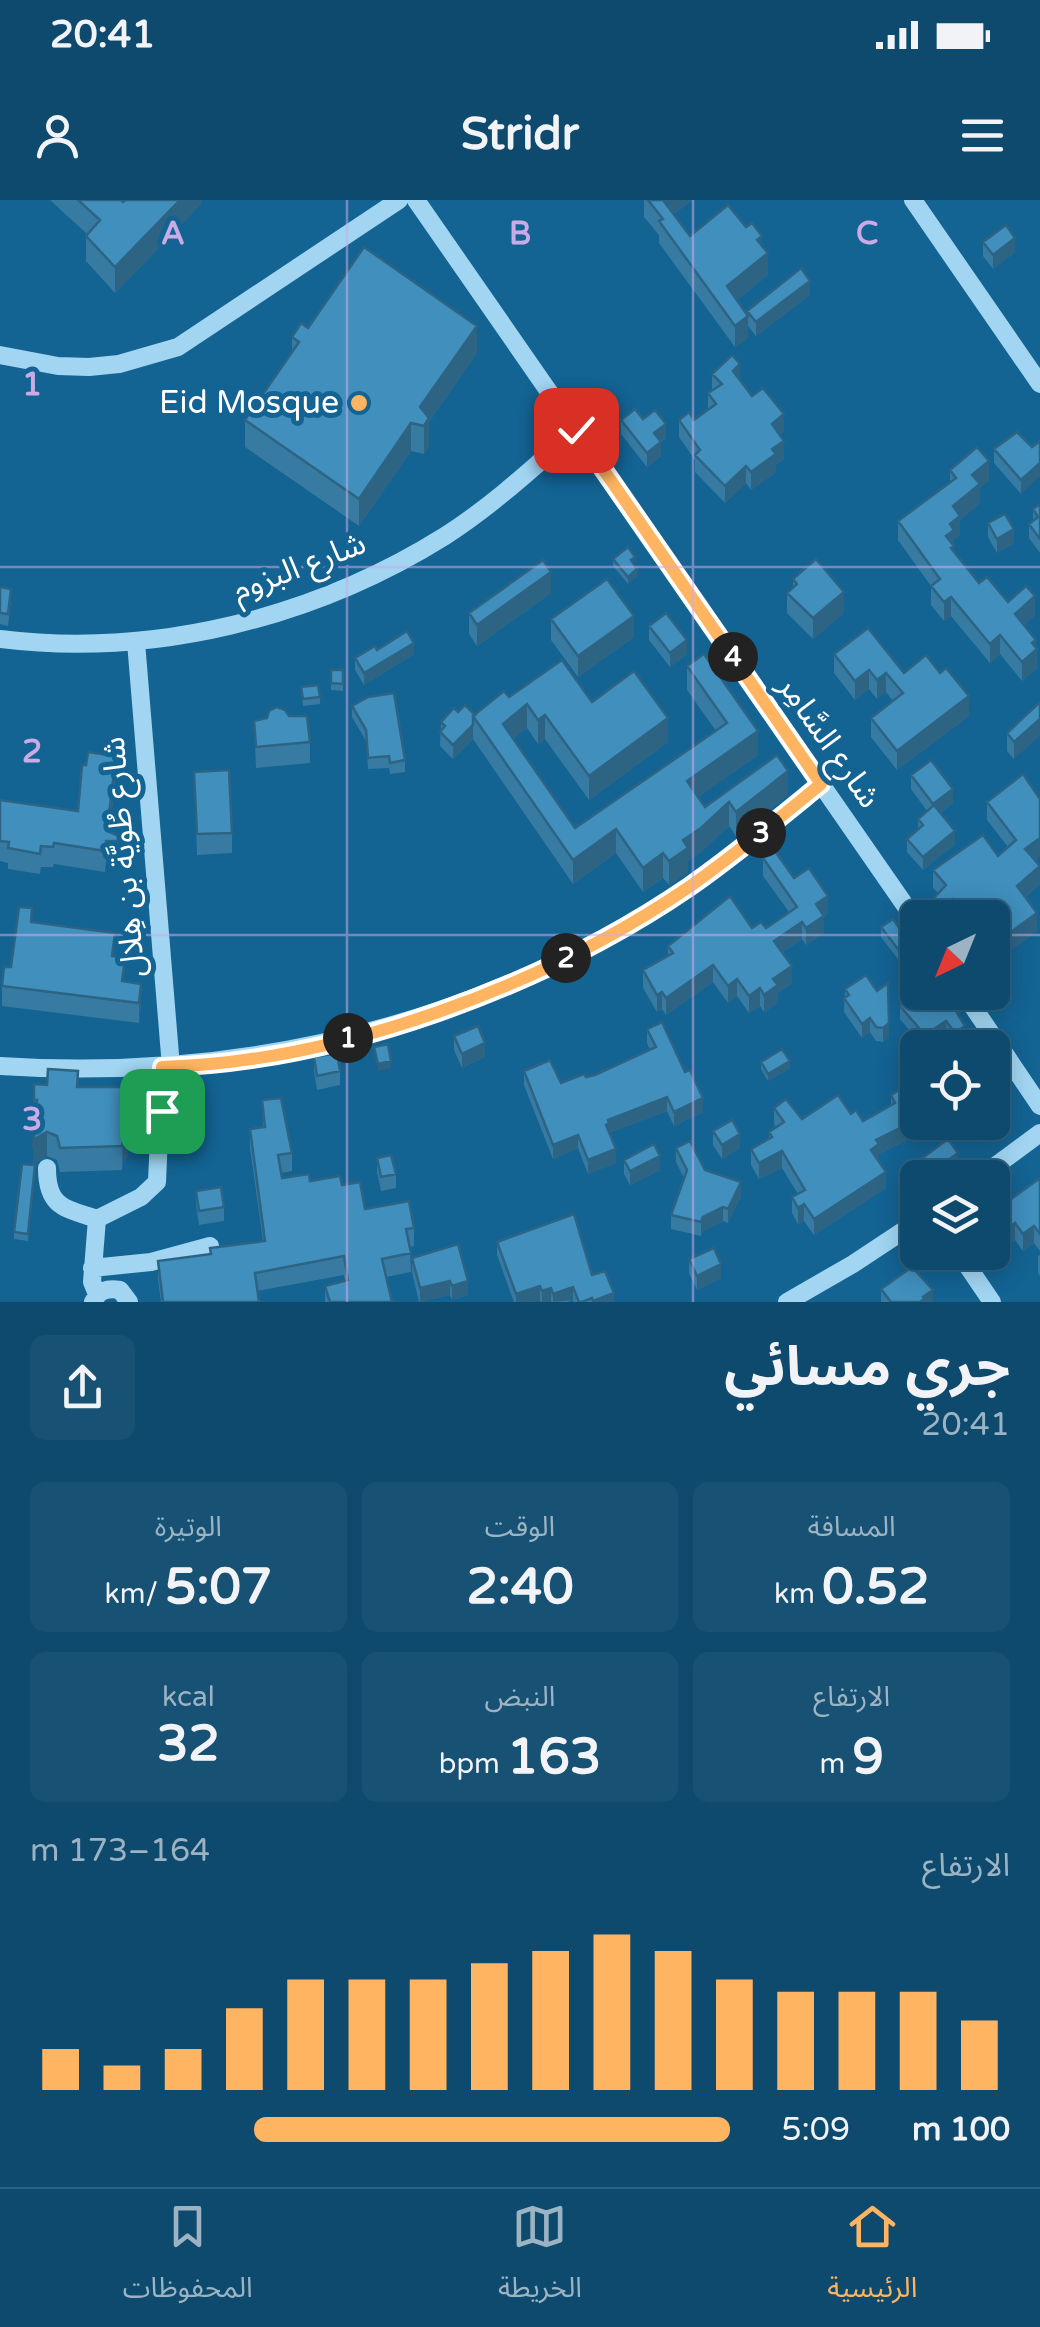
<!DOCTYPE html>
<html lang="ar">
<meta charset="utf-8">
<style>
:root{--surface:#0e4a6e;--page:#175173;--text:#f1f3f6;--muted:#9bb3c2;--line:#2e6281;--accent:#ffb462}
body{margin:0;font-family:"Varela Round","Noto Sans Arabic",sans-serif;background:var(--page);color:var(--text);direction:rtl;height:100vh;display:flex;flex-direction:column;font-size:38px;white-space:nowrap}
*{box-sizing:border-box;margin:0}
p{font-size:32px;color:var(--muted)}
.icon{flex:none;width:55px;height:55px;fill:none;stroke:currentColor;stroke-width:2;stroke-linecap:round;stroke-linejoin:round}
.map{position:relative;height:1102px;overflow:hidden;direction:ltr}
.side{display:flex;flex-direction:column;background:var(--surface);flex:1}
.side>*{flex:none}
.needle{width:65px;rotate:223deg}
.fabs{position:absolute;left:900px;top:700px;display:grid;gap:20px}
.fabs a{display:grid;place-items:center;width:110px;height:110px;border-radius:15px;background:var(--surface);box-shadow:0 5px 25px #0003,0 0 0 2px var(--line);font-size:50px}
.pin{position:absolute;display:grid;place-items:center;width:85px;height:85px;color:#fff;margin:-42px;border-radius:20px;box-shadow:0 5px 15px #0006}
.km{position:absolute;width:50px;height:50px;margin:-25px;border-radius:50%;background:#222;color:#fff;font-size:28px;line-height:50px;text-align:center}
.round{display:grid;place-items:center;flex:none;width:105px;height:105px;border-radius:15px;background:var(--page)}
.headline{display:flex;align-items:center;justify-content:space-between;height:170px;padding:0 30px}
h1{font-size:55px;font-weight:700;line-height:75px}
.figures{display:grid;grid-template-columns:repeat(3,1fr);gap:15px;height:170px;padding:10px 30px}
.figures div{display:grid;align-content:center;border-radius:15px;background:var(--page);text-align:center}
.figures b{font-size:50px;font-weight:700}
.figures small{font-size:28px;font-weight:400}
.figures p{font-size:28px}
.chart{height:280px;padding:20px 30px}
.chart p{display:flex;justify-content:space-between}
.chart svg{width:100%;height:180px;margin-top:10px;stroke:var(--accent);stroke-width:6}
ul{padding:0 30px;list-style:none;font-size:32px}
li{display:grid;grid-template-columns:160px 120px 1fr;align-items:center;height:75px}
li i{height:25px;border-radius:12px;background:var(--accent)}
.status{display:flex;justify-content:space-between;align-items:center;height:70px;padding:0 50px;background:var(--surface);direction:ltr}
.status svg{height:28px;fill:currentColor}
header{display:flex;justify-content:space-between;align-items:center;height:130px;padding:0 30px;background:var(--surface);font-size:45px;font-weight:700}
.tab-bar{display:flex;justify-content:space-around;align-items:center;height:140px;border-top:2px solid var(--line);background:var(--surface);font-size:28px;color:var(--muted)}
.tab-bar a{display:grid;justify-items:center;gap:5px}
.tab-bar .selected{color:var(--accent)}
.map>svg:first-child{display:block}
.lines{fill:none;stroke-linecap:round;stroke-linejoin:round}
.minor{stroke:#a1d5f2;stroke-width:18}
.wall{fill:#377ba3}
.shaded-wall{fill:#2d6484}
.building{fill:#408fbd;stroke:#2d6484;stroke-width:2.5}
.route-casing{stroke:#fff;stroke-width:20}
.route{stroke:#ffb462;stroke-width:12}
.grid{fill:none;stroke:#caabe5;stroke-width:2.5;stroke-opacity:0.55}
.poi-dot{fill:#ffb462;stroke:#136393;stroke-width:4}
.labels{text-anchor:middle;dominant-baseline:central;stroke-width:10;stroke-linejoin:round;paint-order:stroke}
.poi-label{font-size:32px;fill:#fff;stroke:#136393;text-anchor:end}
.street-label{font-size:32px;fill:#fff;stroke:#136393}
.grid-label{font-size:32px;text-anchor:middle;font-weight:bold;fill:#caabe5;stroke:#136393;stroke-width:10;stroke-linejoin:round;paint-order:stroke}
</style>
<div class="status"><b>20:41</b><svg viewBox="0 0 49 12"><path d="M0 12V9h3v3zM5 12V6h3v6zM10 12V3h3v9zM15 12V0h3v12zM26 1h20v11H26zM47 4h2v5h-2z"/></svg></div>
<header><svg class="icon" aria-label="menu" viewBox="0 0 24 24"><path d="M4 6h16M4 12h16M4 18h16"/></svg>Stridr<svg class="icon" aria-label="person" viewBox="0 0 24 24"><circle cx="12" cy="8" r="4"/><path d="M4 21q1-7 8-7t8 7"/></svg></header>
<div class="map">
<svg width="1040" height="1102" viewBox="0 0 1040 1102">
<rect width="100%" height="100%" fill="#136393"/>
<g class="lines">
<path class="minor" d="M416 0 918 724
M913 0 1040 184
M0 155 58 166 89 167 119 164 178 147 399 0
M0 439C154 458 314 418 445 336 492 306 534 267 576 230
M136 442 171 867
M963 792 1040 906
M0 866C217 880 429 837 619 730 692 690 757 637 821 584
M47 968C47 1007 64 1008 97 1019
M979 978 1040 933
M958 1052 992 1102
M92 1068 151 1062 210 1046
M97 1094 92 1082 97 1019 141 997 157 982 162 867
M93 1102C99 1090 107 1088 120 1090L129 1102
M787 1102 853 1064 918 1021"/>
</g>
<path class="wall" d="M50 0H121L123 2 202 0V3L115 93 86 61V36L87 34Z
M644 0H692L674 14 690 36 762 46 768 75 737 100 747 115V111L810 95 756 136 748 126V138L735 147 659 43V35L644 17Z
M983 42 1015 52 993 69 983 56Z
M308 128 477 153 429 222V245L424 254 411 251 359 326 245 247V220L292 152V137Z
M712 174 740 180 752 196 784 231 780 235 784 259 776 265V272L751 290 746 283 725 303 695 272V260L679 237V220H694L708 210V193L712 191Z
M643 219 666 238 661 242V256L647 267 621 234V220Z
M1032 247 1021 294 994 263V249Z
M950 270 989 280 980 288V303L960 320V335L954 339V351L979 383 1008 402 1035 415 1024 425 1036 440 1037 468 1022 481 1000 454 990 463 951 416 944 421 931 405V386L898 340V321L950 283Z
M1040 304V353L1029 338V324L1033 321V309Z
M988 323 1014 343 997 353 988 337Z
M613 359 635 364 634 365 637 376 628 384 613 366Z
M793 379 844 413 813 439 787 413V393L793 388Z
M0 387 11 400 8 426 0 424Z
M551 393 477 446 469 434V413Z
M551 419 634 437 578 477 551 440Z
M649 426 687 454 670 467 649 440Z
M377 450 414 454 364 485 355 470V458Z
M834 454 904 473 969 516 897 570 871 537V518L893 501 886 492 877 499 869 489 855 500 834 473Z
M687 466 758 555 698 597 705 607 788 595 736 636 729 626 701 652 688 661V672L669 685 663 678 643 692 616 653 573 684 473 539 453 559 440 546 441 522 458 512 475 515 509 497 592 502 668 542 589 600 545 539 538 544 527 528 513 539 575 628 716 531 687 490Z
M331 470H343V491L331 490Z
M301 487 320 497V504L303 506Z
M1040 502 1014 559 1007 551V533Z
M352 506 405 560V572L390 574 389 568 368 569 366 541 352 517Z
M289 516 310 542V563L256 568 254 521Z
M194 572 232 633V653L197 655Z
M911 575 953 603 940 613 955 644 923 670 907 652V639L918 630V619L927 611 911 589Z
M116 577 109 632 131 641V661L106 662 105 672 54 664 53 667H41L40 674 8 669V663L0 661V600L78 611Z
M1040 599V656L1034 660 1040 684 1025 697 1037 731 992 764V718H936L934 716V698L938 693 933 688V670L998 656 1008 647 987 620V602Z
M763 658 794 678 828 713 824 717V733L806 745 802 739 783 752 792 783 778 793V803L764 812 760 806 749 813 737 796 728 803 713 782 666 815 662 809 657 812 643 788V770L668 755V746L752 728H766L789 712 763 676Z
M32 723 114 756 124 782 141 804 139 823 2 806V786Z
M881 727 918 755 908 772 881 737Z
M866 775 889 837 883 842 876 841 870 832 862 838 844 812 845 789Z
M900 806 961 819 965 840 955 846 946 834 927 848H924L900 819Z
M647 829 703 912 674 926 667 911 609 933 616 963 588 974 578 948 553 959 524 885V871L561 883 595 875 650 850 647 843Z
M454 836 485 857 462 868 454 850Z
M314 857 340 871V885L317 890 314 871Z
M761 862 790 868 768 881 761 869Z
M34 884 78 887H127L128 956 123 962 122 970 60 972 57 960 47 956 36 962 28 1041 14 1039V1032L33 965 35 924H34Z
M891 895 912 898 930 922V929L879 954 878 961 886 988 814 1035 804 1021 798 1024 792 1013V997L798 994 782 968 759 979 751 965V949L769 939V932L776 927 774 924V908L802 919 851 914 863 921 891 905Z
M262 900 292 953V971L281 973 282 978 342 985 365 1009 414 1028V1046L410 1047 411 1072 386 1077 392 1102H325V1086L345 1081 344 1075 257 1091 259 1102H161L158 1080V1061L210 1054 263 1041 250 948V929L263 928Z
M713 931 740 948 722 959 713 945Z
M676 948 741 996 728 1023 723 1021 703 1031 701 1036 671 1029V1015L684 978 676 962Z
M377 958 396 974V988L381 991 377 972Z
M624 960 660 970 630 985 624 974Z
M913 965 958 967 943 978H918V985L913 979Z
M1040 978V1051L1034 1043 1023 1051 1015 1040 1009 1044 996 1027V1010Z
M196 991 224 1007V1021L199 1025 196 1005Z
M497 1042 592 1075 614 1102H573V1100L568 1102H541L540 1100 533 1102H514L497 1055Z
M1040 1055V1089V1076L1038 1073V1056Z
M412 1058 468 1095 452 1100 450 1095 419 1102 412 1072Z
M689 1059 721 1078 697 1090 689 1073Z
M881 1089 933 1102H881Z"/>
<path class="shaded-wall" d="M180 0H202V3L115 93V67Z
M663 0H692L663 22Z
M762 36V58L768 53V75L727 108V86L757 40Z
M1015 38V52L993 69V55Z
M810 81V95L756 136V122Z
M748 116V138L735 147V126Z
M477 126V153L429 222V245L424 254V226L420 207Z
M740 164V182L733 171Z
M784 214V231L772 242V224Z
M411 223V251L359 326V299Z
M666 224V238L656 245 661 242V256L647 267V253L654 233Z
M784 241V259L776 265V272L751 290V272L772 249Z
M989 261V280L980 288V303L960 320V335L954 339V365L946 336 953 306 972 275Z
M1040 263V276L1021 294V280Z
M746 266V283L725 303V286Z
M1014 329V343L997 353V339Z
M637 369V376L628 384V377Z
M551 372V393L477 446V425Z
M844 392V413L813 439V418Z
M1035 396V415L1015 433V414Z
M951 397V416L944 421V402Z
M634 416V437L578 477V456Z
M1000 435V454L990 463V444Z
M687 440V454L670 467V453Z
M1036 440 1037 468 1022 481V462L1032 443Z
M414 443V454L364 485V473Z
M869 470V489L855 500V481Z
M886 473V492L877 499V480Z
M969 496V516L897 570V551Z
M527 504V528L503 548V524Z
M545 515V539L538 544V520Z
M668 518V542L589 600V576Z
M1040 519V536L1014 559V542Z
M473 525V539L453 559V545Z
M758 531V555L687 605V581Z
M116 556V577L108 641 107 631Z
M788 571V595L736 636V612Z
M953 589V603L933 618V604Z
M729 602V626L701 652 688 661V672L669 685V661L683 640Z
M616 629V653L573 684V660Z
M955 631V644L923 670V657Z
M1040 638V656L1025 667V649Z
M663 653V678L643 692V668Z
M1040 666V684L1017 703V686Z
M828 696V713L824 717V733L806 745V728L816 704Z
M953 699V717L944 718V708Z
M1037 713V731L992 764V746Z
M802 722V739L774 758V741Z
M918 756V766L908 772V762Z
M713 765V782L666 815V798Z
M792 766V783L778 793V803L764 812V795L773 779Z
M737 779V796L728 803V786Z
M141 784V804L139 823V803Z
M760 788V806L749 813V796Z
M662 792V809L657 812V795Z
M870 818V832L862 838V824Z
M946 821V834L925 848V835Z
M889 823V837L883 842V828Z
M965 826V840L955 846V833Z
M485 843V857L462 868V854Z
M391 861V868L378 871V864Z
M790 861V868L768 881V874Z
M667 897V911L609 933 606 925 608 920Z
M703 898V912L674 926V912Z
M918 919V922H930V929L879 954V960L871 966V950L876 940Z
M47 932V956L36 962 35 967 28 1041 33 972V948L36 938Z
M128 932V956L123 962 122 970 123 938Z
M740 934V948L722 959V945Z
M578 935V948L553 959V945Z
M616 949V963L588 974V960Z
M782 951V968L759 979V963Z
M958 953V967L943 978H923Z
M660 956V970L630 985V971Z
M886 972V988L814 1035V1019Z
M741 982V996L728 1023V1009Z
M804 1004V1021L798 1024V1008Z
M723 1007V1021L703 1031 701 1036V1022L703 1017Z
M1015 1023V1040L1009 1044V1027Z
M1034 1026V1043L1023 1051V1034Z
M721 1064V1078L697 1090V1076Z
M450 1081V1095L420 1102V1088Z
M468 1081V1095L452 1100V1086Z
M540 1086V1100L533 1102H516V1094Z
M573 1087V1100L553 1102V1094Z
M551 1088V1102H542V1091Z
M933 1090V1102H920L923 1097Z
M614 1093V1102H593Z"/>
<path class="building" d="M78 0H121L123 2 126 0H180L115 67 86 36 100 20Z
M648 0H663L690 36 728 5 746 27 752 23 762 36 757 40 768 53 727 86 748 116 735 126 659 21 663 19Z
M1006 25 1015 38 993 55 983 42Z
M364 47 477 126 420 207 429 218 424 226 411 223 359 299 245 220 299 142 292 137 301 123 308 128Z
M801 68 810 81 756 122 747 111Z
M732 155 740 164 733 171 752 196 763 188 784 214 772 224 784 241 772 249 776 254 751 272 746 266 725 286 695 255 700 250 679 220 689 212 694 220 716 204 708 193 722 184 712 174Z
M635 209 643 219 655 210 666 224 654 233 661 242 647 253 621 220Z
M1017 232 1032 247 1040 241V263L1021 280 994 249Z
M977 247 989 261 972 275 980 284 953 306 960 316 950 324 954 330 946 336 954 346 951 348 979 383 987 377 1008 402 1026 386 1035 396 1015 414 1036 440 1032 443 1037 449 1022 462 1000 435 990 444 951 397 944 402 931 386 940 379 898 321 956 278 950 270Z
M1040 304V339L1029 324 1038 317 1033 309Z
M1005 314 1014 329 997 339 988 323Z
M628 347 635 357 631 360 637 369 628 377 613 359Z
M816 359 844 392 813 418 787 393 797 384 793 379Z
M543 360 551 372 477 425 469 413Z
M607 379 634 416 578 456 551 419Z
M0 387 11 389 8 414 0 413Z
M666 413 687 440 670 453 649 426Z
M868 428 904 473 926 455 940 473 946 468 969 496 897 551 871 518 903 493 886 473 877 480 869 470 855 481 834 454Z
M407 431 414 443 364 473 355 458 375 446 377 450Z
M704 454 758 531 687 581 705 607 777 555 788 571 736 612 729 602 701 628 683 640 688 648 669 661 663 653 643 668 616 629 573 660 473 516 504 491 509 497 562 460 592 502 634 471 668 518 589 576 545 515 538 520 527 504 503 524 575 628 727 523 687 466Z
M331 470H343V484L331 483Z
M318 485 320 497 303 499 301 487Z
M394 493 405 560 390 563 389 556 368 558 366 530 352 506 368 497Z
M1040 502V519L1014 542 1007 533Z
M465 505 475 515 473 516V525L453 545 440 532 445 526 441 522 454 508 458 512Z
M277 507 285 510 289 516H307L310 542 256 547 254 521 267 518 269 511Z
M88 552 116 556 107 631 131 641H106L105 651 54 643 53 647 41 646 40 654 8 648 9 642 0 641V600L78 611 82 565H86Z
M931 560 953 589 933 604 911 575Z
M229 570 232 633 197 634 194 572Z
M1023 574 1040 599V638L1025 649 1040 666 1017 686 1037 713 992 746V718H969L953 699 944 708 934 698 946 685 933 670 983 635 998 656 1016 640 987 602Z
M934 605 955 631 923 657 907 639 923 625 918 619Z
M775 651 794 678 809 668 828 696 816 704 824 716 806 728 802 722 774 741 792 766 773 779 778 785 764 795 760 788 749 796 737 779 728 786 713 765 666 798 662 792 657 795 643 770 673 753 668 746 730 696 752 728 761 722 766 728 797 707 763 658Z
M19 707 32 708 31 722 115 733 112 756 125 758 122 781 141 784 139 803 2 786 4 767H11Z
M893 719 918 755 908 762 881 727Z
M866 775 877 791 888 783 889 823 883 828 876 827 870 818 862 824 844 798 849 795 845 789Z
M919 792H948L961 811 957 813 965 826 955 833 946 821 925 835 900 806Z
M662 822 685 872 690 870 703 898 674 912 667 897 608 920 609 923 606 925 616 949 588 960 578 935 553 945 524 871 550 860 561 883 584 874 586 877 595 875 656 847 647 829Z
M478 826 485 843 462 854 454 836Z
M388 844 391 861 378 864 374 847Z
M782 849 790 861 768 874 761 862Z
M337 853 340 871 317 876 314 857Z
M48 869 78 871 77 887H127L128 932 123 938 122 946 60 948 57 936 47 932 36 938 33 948 37 900H34V884L47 885Z
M906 886 912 898 918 895V919L876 940 879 944 871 950 886 972 814 1019 804 1004 798 1008 792 997 805 990 782 951 759 963 751 949 772 937 769 932 784 922 774 908 786 899 802 919 838 895 851 914 856 910 863 921 895 903 891 895Z
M281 898 292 953 278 955 282 978 309 974 310 981 340 976 342 985 360 982 365 1009 409 1001 414 1028 406 1029 411 1053 382 1059 392 1102H330L325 1086 348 1080 344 1056 255 1073 259 1102H163L158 1061 211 1054 210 1048 265 1041 250 929 265 927 262 900Z
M732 920 740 934 722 945 713 931Z
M948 939 958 953 922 978 913 965Z
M690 941 705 970 741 982 728 1009 723 1007 703 1017 701 1022 671 1015 687 970 676 948Z
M654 944 660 956 630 971 624 960Z
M391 955 396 974 381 977 377 958Z
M22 964 35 965 28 1034 14 1032Z
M1040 978V1034L1034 1026 1023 1034 1015 1023 1009 1027 996 1010Z
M221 987 224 1007 199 1011 196 991Z
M574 1014 592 1075 605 1071 614 1093 593 1101 592 1098 582 1102H579L573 1087 553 1094 551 1088 542 1091 540 1086 516 1094 497 1042Z
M458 1044 468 1081 452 1086 450 1081 420 1088 412 1058Z
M714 1048 721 1064 697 1076 689 1059Z
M912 1067 933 1090 923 1097 924 1099 920 1102H891L881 1089Z"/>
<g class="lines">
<defs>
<path id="route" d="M162 911V867C339 862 544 786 689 687 735 655 778 619 821 584L576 230"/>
</defs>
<use href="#route" class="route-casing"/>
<use href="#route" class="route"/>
</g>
<path class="grid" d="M347 0V1102M693 0V1102M0 367H1040M0 735H918M992 735H1040"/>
<circle class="poi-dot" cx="359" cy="203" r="10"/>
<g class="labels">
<g class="poi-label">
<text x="339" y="203">Eid Mosque</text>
</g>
<g class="street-label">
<text transform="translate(299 367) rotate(-21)">شارع البزوم</text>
<text transform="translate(829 542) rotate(55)">شارع السَّامِر</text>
<text transform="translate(124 657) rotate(-95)">شارع طُويَّة بن هِلال</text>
</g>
</g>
<g class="grid-label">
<text x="173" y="44">A</text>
<text x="520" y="44">B</text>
<text x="867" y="44">C</text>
<text x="32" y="195">1</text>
<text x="32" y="562">2</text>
<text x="32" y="930">3</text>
</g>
</svg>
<div class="fabs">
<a><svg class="needle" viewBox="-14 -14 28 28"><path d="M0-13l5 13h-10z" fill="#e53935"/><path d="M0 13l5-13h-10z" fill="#9bb3c2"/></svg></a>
<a><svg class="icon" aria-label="locate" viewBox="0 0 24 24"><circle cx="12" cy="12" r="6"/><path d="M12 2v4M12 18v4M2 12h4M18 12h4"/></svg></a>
<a><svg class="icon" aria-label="layers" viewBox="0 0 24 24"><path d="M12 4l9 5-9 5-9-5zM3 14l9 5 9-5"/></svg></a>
</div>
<div class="pin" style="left:162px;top:911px;background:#1e9e55"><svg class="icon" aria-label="arrive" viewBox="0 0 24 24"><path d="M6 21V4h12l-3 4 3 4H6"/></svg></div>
<div class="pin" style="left:576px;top:230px;background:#d93025"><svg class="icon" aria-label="check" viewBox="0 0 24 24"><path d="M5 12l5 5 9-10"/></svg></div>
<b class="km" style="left:348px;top:838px">1</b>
<b class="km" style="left:566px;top:758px">2</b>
<b class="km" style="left:761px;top:633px">3</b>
<b class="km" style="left:733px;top:457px">4</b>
</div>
<section class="side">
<div class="headline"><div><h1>جري مسائي</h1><p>20:41</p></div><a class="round"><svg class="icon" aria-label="share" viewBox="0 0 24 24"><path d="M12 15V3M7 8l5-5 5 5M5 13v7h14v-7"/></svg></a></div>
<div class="figures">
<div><p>المسافة</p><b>0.52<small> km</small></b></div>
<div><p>الوقت</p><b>2:40</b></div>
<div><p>الوتيرة</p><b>5:07<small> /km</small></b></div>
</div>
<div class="figures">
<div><p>الارتفاع</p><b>9<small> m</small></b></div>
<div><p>النبض</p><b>163<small> bpm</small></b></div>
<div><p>kcal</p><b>32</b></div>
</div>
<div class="chart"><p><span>الارتفاع</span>164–173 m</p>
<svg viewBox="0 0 160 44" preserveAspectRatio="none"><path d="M5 44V34M15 44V38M25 44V34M35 44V24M45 44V17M55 44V17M65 44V17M75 44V13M85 44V10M95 44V6M105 44V10M115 44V17M125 44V20M135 44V20M145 44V20M155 44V27"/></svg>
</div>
<ul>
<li><b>100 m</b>5:09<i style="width:68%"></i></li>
</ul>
</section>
<nav class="tab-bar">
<a class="selected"><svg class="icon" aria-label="home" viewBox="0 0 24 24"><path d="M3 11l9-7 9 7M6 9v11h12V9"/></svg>الرئيسية</a>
<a><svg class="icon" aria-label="map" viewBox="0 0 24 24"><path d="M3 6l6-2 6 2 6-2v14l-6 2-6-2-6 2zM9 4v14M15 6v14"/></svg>الخريطة</a>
<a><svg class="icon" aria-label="saved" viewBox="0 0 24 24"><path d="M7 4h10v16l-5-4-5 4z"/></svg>المحفوظات</a>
</nav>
